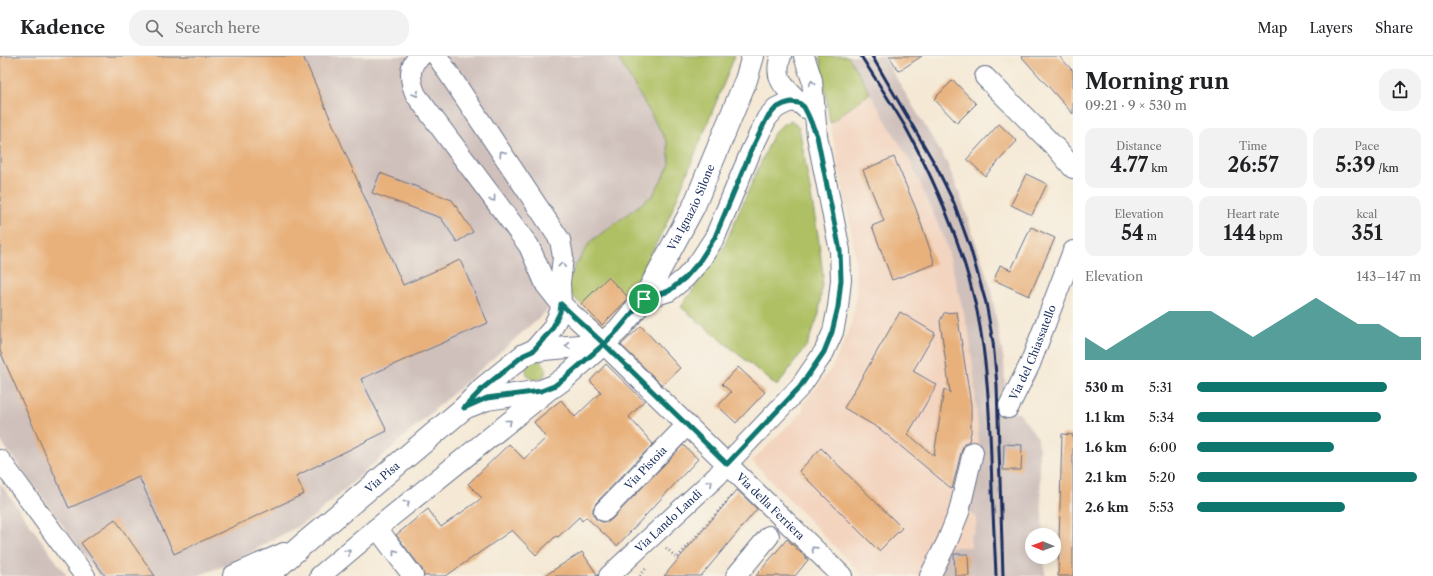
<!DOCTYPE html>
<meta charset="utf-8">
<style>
:root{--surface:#fff;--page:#f2f2f2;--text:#202124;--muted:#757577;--line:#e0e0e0;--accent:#0f766e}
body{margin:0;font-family:"Libre Caslon Text",serif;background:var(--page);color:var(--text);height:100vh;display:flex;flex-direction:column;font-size:15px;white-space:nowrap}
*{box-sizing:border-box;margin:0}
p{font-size:13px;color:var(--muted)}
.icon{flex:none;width:22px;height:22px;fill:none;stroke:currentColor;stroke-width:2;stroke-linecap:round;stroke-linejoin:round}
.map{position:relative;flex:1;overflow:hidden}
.sheet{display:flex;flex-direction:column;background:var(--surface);width:360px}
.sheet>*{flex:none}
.needle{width:26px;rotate:271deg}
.controls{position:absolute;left:1025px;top:472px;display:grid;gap:8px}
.controls a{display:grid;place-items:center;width:36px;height:36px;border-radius:50%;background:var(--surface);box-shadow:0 2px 10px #0003;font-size:20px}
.pin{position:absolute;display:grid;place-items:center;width:34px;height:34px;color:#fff;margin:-17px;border:2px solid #fff;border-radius:50%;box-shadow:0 1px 4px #0007}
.round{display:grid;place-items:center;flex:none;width:42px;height:42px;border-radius:16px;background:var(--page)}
.summary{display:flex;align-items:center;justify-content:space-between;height:68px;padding:0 12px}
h1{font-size:22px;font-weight:800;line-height:30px}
.figures{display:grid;grid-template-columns:repeat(3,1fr);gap:6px;height:68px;padding:4px 12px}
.figures div{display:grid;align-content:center;border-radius:10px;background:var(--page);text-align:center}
.figures b{font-size:20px;font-weight:800}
.figures small{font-size:11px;font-weight:400}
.figures p{font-size:11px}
.chart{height:112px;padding:8px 12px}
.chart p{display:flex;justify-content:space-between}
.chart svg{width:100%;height:72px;margin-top:4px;fill:var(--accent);opacity:.7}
ul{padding:0 12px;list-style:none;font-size:13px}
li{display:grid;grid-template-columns:64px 48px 1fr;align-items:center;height:30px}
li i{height:10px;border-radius:5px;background:var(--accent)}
header{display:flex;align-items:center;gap:24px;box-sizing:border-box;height:56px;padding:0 20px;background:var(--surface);border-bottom:1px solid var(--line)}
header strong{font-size:19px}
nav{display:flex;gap:22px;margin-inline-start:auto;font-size:14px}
.search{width:280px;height:36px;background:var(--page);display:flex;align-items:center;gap:10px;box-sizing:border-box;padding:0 14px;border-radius:16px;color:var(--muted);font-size:15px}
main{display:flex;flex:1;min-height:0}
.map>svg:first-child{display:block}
.built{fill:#f3d4bf}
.industrial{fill:#cfc0bb}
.green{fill:#aec063;stroke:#647860}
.building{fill:#e8b17b}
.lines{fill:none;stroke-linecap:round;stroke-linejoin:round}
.minor-casing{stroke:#677088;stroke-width:22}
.major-casing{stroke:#677088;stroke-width:24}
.path{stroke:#677088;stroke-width:2.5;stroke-dasharray:1 3;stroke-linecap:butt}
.minor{stroke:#fff;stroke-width:20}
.major{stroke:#fff;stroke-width:22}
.rail{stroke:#1b2f5e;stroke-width:3}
.oneway{stroke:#8d97ae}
.route-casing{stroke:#fff;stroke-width:8}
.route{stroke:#0f766e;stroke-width:5}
.labels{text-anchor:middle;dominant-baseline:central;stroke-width:3.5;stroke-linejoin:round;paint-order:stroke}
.street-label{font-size:11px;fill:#1b2f5e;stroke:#f7f3e8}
</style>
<header>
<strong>Kadence</strong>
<div class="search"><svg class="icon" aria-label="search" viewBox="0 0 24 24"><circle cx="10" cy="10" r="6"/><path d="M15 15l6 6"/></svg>Search here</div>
<nav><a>Map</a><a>Layers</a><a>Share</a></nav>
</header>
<main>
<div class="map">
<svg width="1073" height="520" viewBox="0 0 1073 520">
<rect width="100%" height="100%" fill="#f7f3e8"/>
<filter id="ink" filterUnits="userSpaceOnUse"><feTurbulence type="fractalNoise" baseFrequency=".025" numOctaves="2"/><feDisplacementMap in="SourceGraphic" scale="8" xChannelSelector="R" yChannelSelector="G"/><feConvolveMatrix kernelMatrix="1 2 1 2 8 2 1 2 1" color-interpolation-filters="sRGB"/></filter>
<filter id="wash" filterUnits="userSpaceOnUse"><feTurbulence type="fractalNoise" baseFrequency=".012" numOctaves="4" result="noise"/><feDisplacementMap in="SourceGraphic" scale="16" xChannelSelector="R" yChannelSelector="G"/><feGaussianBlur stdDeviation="0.9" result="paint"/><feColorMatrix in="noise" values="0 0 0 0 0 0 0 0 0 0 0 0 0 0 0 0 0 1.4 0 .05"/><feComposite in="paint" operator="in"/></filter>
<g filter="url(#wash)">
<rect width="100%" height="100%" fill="#f5e9d5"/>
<path class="built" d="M870 37 912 109 946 187 969 278 974 320 979 390 965 456 976 460V468L974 478 970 479 971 491 937 520H863L752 405 803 355V348L832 312 849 275 855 251 856 223 854 187 830 67Z"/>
<path class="industrial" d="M0 0H735L703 78 664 153 568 236 311 463 229 508 197 520H100L0 384Z
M848 0H883L946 105 959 136 990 229 1004 305 1006 356 1019 357 1038 382 1043 479H1032V501H1044L1045 520H937L951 491H971L970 479 974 478 976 468V460L965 456 979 390 974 320 969 278 946 187 912 109Z
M0 427 67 520H0Z"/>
<path class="green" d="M617 0H735L668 164 629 242 581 248 571 239 566 229 576 209 590 186 653 139 670 108 667 86Z
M820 0H848L870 37 830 67Z
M791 64 799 71 818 179 823 219 819 258 807 289 777 330 681 251 724 190 774 77 782 69Z
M526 314a10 10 0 1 1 20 0a10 10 0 1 1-20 0Z"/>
<g id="blocks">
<path class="building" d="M0 0H303L403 229 460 204 488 267 361 323 387 375 296 420 304 438 174 498 139 421 69 452 0 295Z
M889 0H922L899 15Z
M1021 0H1059L1073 15V58Z
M953 24 976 48 957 67 934 43Z
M999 68 1017 85 985 120 967 103Z
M894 101 916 153 935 208 892 224 872 170 884 165 863 114Z
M380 117 452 144 473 176 457 186 441 162 372 137Z
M1026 118 1047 128 1032 159 1011 149Z
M1031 171 1055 182 1029 240 994 224 1000 209 1011 214Z
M608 221 629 242 602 269 581 248Z
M900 256 935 277 913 315 937 329 908 378 934 400 944 333 950 337 940 265 944 257 957 256 971 349V376L969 385 964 388 962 393 952 433 880 373 844 352Z
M641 270 680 312 662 329 621 289Z
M606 308 644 345 629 361 653 388 596 447 593 453V459L596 463 602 466H608L612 463 683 389 698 403 617 490 586 461 582 465 579 461 558 481 556 480 536 499 512 474 446 520H424L422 513 396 479 428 453 441 471 482 442 468 428 509 388 524 403 546 382 534 366 561 344 575 361 601 336 590 325Z
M738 311 765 336 736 367 718 350 731 336 722 328Z
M1062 378 1073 379V520H1058Z
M1004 388 1022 389 1021 414H1003Z
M821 392 902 472 879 495 799 415Z
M737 434 757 453 701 520H664Z
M115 463 155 520H105L81 487Z
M787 483 808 504 795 520H756Z
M582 496 598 520H544L566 506Z
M954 498H968L969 520H955Z"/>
</g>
</g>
<g filter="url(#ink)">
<use href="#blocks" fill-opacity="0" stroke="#677088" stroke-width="1"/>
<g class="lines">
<defs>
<g id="minor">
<path id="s1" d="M421 0C407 8 410 26 416 39L529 190 546 229 561 248 604 288 842 520"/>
<path d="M437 0 560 184 563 201 560 227 561 248 560 256 552 273 533 295"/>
<path d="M781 0C771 27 791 35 805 52"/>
<path d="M985 21 1058 94 1073 112"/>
<path d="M644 243 669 235 685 222 699 206 715 181 751 95 767 62 776 52 784 48 791 45 799 47"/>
<path id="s2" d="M1008 352 1030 308 1073 195"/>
<path d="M0 404 85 520"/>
<path id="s3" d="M604 455 687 369"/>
<path d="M377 472 413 520"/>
<path d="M320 520 377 472 554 330"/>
<path id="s4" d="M609 520 717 420 727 408 800 331 824 296 833 276 838 251 841 224 840 195 817 80 812 24 804 0"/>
<path d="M736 520 769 480"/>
<path d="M930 520 947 486 959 456 973 396"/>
</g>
<g id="major">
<path id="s5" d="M464 352 487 343 541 335 554 330 565 322 618 274 644 243 694 150 746 24 753 0"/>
<path d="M234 520 284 498"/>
<path id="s6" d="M268 520 300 491 464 352 483 332 524 299 533 295 544 293 604 288"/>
</g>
</defs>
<use href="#minor" class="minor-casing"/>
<use href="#major" class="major-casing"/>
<path class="path" d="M666 492 677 502 734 437
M640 520 647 511"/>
<use href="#minor" class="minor"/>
<use href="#major" class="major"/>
<path class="rail" d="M861 0C876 24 892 48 906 72 937 129 963 191 977 255 989 313 990 373 992 432 993 462 995 491 996 520
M872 0 936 110 954 147 970 191 986 247 993 286 997 329 1003 520"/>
</g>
<defs><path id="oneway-chevron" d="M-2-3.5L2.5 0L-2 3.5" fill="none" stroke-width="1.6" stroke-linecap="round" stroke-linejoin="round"/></defs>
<g class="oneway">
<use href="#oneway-chevron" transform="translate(812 27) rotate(-98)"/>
<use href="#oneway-chevron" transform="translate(416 38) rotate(60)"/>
<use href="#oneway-chevron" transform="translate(502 97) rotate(-124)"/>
<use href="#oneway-chevron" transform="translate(493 143) rotate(53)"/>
<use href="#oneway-chevron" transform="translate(562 209) rotate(-84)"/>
<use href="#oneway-chevron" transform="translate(568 290) rotate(174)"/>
<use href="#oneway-chevron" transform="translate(509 366) rotate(-39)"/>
<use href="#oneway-chevron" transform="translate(710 427) rotate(-43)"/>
<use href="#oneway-chevron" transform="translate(407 447) rotate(-39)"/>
<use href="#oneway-chevron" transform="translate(814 493) rotate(-136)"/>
<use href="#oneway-chevron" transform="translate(348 496) rotate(-40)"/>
<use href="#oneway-chevron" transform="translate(395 496) rotate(-127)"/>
</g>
</g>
<g class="lines" filter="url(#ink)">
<defs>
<path id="route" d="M644 243 618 274 604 288 561 248 560 256 552 273 533 295 524 299 483 332 464 352 487 342 541 335 554 330 565 322 604 288 727 408 800 331 824 296 832 276 838 251 841 224 840 195 817 80 808 59 804 51 799 47 791 46 784 48 776 52 767 62 751 95 715 181 699 206 685 222 669 235 644 243"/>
</defs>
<use href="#route" class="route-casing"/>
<use href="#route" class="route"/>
</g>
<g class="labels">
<g class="street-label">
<text stroke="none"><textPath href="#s5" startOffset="322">Via Ignazio Silone</textPath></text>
<text stroke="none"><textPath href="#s2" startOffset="61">Via del Chiassatello</textPath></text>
<text stroke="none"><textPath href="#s3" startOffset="60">Via Pistoia</textPath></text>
<text stroke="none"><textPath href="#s6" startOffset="151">Via Pisa</textPath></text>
<text stroke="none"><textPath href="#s1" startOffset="590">Via della Ferriera</textPath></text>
<text stroke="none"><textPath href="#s4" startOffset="81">Via Lando Landi</textPath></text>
</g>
</g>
</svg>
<div class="controls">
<a><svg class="needle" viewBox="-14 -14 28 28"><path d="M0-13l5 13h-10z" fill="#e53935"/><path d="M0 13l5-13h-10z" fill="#757577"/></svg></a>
</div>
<div class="pin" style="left:644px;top:243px;background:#1e9e55"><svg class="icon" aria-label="arrive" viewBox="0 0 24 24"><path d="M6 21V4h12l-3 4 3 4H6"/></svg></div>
</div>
<section class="sheet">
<div class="summary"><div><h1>Morning run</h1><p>09:21 · 9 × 530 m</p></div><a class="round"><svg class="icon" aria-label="share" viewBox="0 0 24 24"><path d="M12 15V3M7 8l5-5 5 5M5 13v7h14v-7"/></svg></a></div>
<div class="figures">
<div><p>Distance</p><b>4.77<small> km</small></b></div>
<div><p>Time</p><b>26:57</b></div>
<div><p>Pace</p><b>5:39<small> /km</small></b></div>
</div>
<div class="figures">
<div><p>Elevation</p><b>54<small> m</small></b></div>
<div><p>Heart rate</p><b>144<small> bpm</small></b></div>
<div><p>kcal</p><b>351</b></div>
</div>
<div class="chart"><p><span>Elevation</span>143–147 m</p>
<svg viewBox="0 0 160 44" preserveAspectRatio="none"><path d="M0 44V30L10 38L20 30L30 22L40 14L50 14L60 14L70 22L80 30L90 22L100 14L110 6L120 14L130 22L140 22L150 30L160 30V44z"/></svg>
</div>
<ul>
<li><b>530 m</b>5:31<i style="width:85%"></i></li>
<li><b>1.1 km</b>5:34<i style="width:82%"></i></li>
<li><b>1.6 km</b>6:00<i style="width:61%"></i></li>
<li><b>2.1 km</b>5:20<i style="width:98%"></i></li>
<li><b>2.6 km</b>5:53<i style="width:66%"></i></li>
</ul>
</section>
</main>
